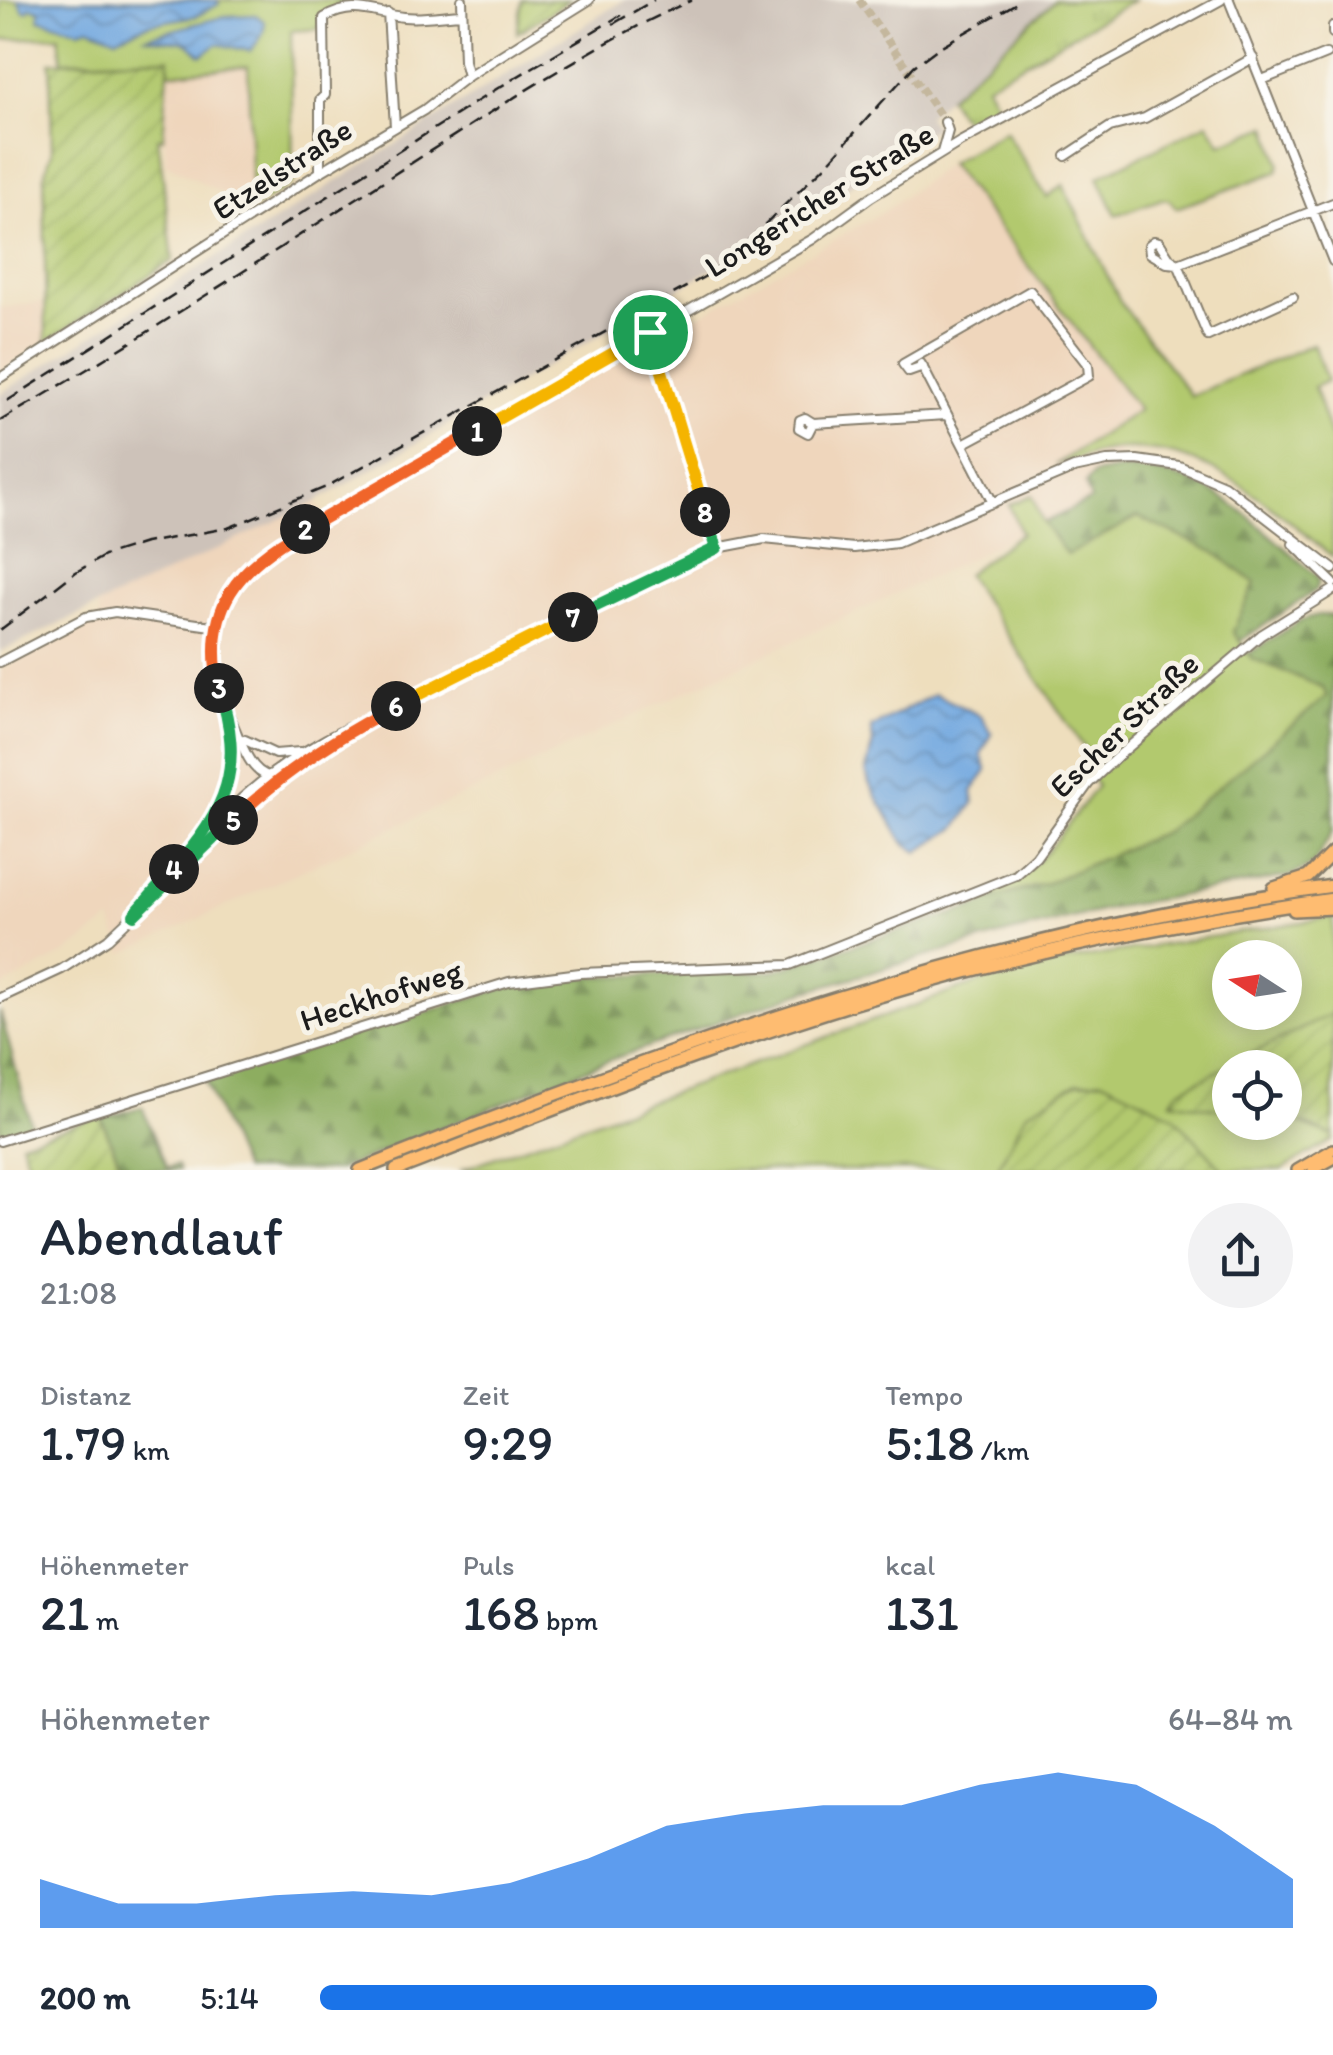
<!DOCTYPE html>
<html lang="de">
<meta charset="utf-8">
<style>
:root{--surface:#fff;--page:#f2f2f3;--text:#1f2937;--muted:#747a83;--accent:#1a73e8}
body{margin:0;font-family:Itim,sans-serif;background:var(--page);color:var(--text);height:100vh;display:flex;flex-direction:column;font-size:38px;white-space:nowrap}
*{box-sizing:border-box;margin:0}
p{font-size:32px;color:var(--muted)}
.icon{flex:none;width:55px;height:55px;fill:none;stroke:currentColor;stroke-width:2;stroke-linecap:round;stroke-linejoin:round}
.map{position:relative;height:1170px;overflow:hidden}
.drawer{display:flex;flex-direction:column;background:var(--surface);flex:1}
.drawer>*{flex:none}
.needle{width:65px;rotate:282deg}
.buttons{position:absolute;left:1212px;top:940px;display:grid;gap:20px}
.buttons a{display:grid;place-items:center;width:90px;height:90px;border-radius:50%;background:var(--surface);box-shadow:0 5px 25px #0003;font-size:50px}
.pin{position:absolute;display:grid;place-items:center;width:85px;height:85px;color:#fff;margin:-42px;border:5px solid #fff;border-radius:50%;box-shadow:0 2px 10px #0007}
.km{position:absolute;width:50px;height:50px;margin:-25px;border-radius:50%;background:#222;color:#fff;font-size:28px;line-height:50px;text-align:center}
.round{display:grid;place-items:center;flex:none;width:105px;height:105px;border-radius:52px;background:var(--page)}
.summary{display:flex;align-items:center;justify-content:space-between;height:170px;padding:0 40px}
h1{font-size:55px;font-weight:600;line-height:75px}
.metrics{display:grid;grid-template-columns:repeat(3,1fr);gap:15px;height:170px;padding:10px 40px}
.metrics div{display:grid;align-content:center}
.metrics b{font-size:50px;font-weight:600}
.metrics small{font-size:28px;font-weight:400}
.metrics p{font-size:28px}
.chart{height:280px;padding:20px 40px}
.chart p{display:flex;justify-content:space-between}
.chart svg{width:100%;height:180px;margin-top:10px;fill:var(--accent);opacity:.7}
ul{padding:0 40px;list-style:none;font-size:32px}
li{display:grid;grid-template-columns:160px 120px 1fr;align-items:center;height:75px}
li i{height:25px;border-radius:12px;background:var(--accent)}
.map>svg:first-child{display:block}
.built{fill:#efd6bc}
.railway{fill:#cdc2b9}
.grass{fill:url(#grass-tufts);stroke:#677245;stroke-width:2.5}
.forest{fill:url(#forest-firs);stroke:#54643e;stroke-width:2.5}
.park{fill:#b2c96e;stroke:#677245;stroke-width:2.5;fill-rule:evenodd}
.garden{fill:url(#garden-furrows);stroke:#677245;stroke-width:2.5}
.water{fill:url(#water-waves);stroke:#47627e;stroke-width:2.5}
.lines{fill:none;stroke-linecap:round;stroke-linejoin:round}
.minor-tunnel{stroke:#c4b79d;stroke-width:8;stroke-dasharray:8 4;stroke-linecap:butt}
.minor-casing{stroke:#857d6c;stroke-width:12}
.major-casing{stroke:#857d6c;stroke-width:14}
.highway-casing{stroke:#857d6c;stroke-width:16}
.minor{stroke:#fff;stroke-width:8}
.major{stroke:#febc71;stroke-width:9}
.highway{stroke:#febc71;stroke-width:11}
.rail{stroke:#1c1c1c;stroke-width:2.5;stroke-dasharray:15 8;stroke-linecap:butt}
.split-1-casing{stroke:#fff;stroke-width:20}
.split-2-casing{stroke:#fff;stroke-width:20}
.split-3-casing{stroke:#fff;stroke-width:20}
.split-4-casing{stroke:#fff;stroke-width:20}
.split-5-casing{stroke:#fff;stroke-width:20}
.split-6-casing{stroke:#fff;stroke-width:20}
.split-7-casing{stroke:#fff;stroke-width:20}
.split-8-casing{stroke:#fff;stroke-width:20}
.split-9-casing{stroke:#fff;stroke-width:20}
.split-1{stroke:#f5b400;stroke-width:12}
.split-2{stroke:#f0652b;stroke-width:12}
.split-3{stroke:#f0652b;stroke-width:12}
.split-4{stroke:#22a559;stroke-width:12}
.split-5{stroke:#22a559;stroke-width:12}
.split-6{stroke:#f0652b;stroke-width:12}
.split-7{stroke:#f5b400;stroke-width:12}
.split-8{stroke:#22a559;stroke-width:12}
.split-9{stroke:#f5b400;stroke-width:12}
.labels{text-anchor:middle;dominant-baseline:central;stroke-width:10;stroke-linejoin:round;paint-order:stroke}
.street-label{font-size:32px;fill:#1c1c1c;stroke:#f7f3e8}
</style>
<div class="map">
<svg width="1333" height="1170" viewBox="0 0 1333 1170">
<defs>
<pattern id="grass-tufts" width="24" height="20" patternUnits="userSpaceOnUse" patternTransform="scale(2.5)"><rect width="24" height="20" fill="#b2c96e"/><path d="M3 7l-1-3M5 7V3M7 7l1-3M15 17l-1-3M17 17v-4M19 17l1-3" fill="none" stroke="#98ac5f"/></pattern>
<pattern id="forest-firs" width="22" height="20" patternUnits="userSpaceOnUse" patternTransform="scale(2.5)"><rect width="22" height="20" fill="#8dad61"/><path d="M5 1l3.5 6h-7zM16 11l3.5 6h-7z" fill="#728c4f"/></pattern>
<pattern id="garden-furrows" width="10" height="10" patternUnits="userSpaceOnUse" patternTransform="scale(2.5)"><rect width="10" height="10" fill="#b2c96e"/><path d="M-1 1l2-2M0 10L10 0M9 11l2-2" fill="none" stroke="#98ac5f"/></pattern>
<pattern id="water-waves" width="16" height="10" patternUnits="userSpaceOnUse" patternTransform="scale(2.5)"><rect width="16" height="10" fill="#72a8e0"/><path d="M0 5q4-4 8 0t8 0" fill="none" stroke="#5d88b5"/></pattern>
</defs>
<rect width="100%" height="100%" fill="#f7f3e8"/>
<filter id="ink" filterUnits="userSpaceOnUse"><feTurbulence type="fractalNoise" baseFrequency=".01" numOctaves="2"/><feDisplacementMap in="SourceGraphic" scale="20" xChannelSelector="R" yChannelSelector="G"/><feConvolveMatrix kernelMatrix="1 2 1 2 8 2 1 2 1" color-interpolation-filters="sRGB"/></filter>
<filter id="wash" filterUnits="userSpaceOnUse"><feTurbulence type="fractalNoise" baseFrequency=".0048" numOctaves="4" result="noise"/><feDisplacementMap in="SourceGraphic" scale="40" xChannelSelector="R" yChannelSelector="G"/><feGaussianBlur stdDeviation="2.25" result="paint"/><feColorMatrix in="noise" values="0 0 0 0 0 0 0 0 0 0 0 0 0 0 0 0 0 1.4 0 .05"/><feComposite in="paint" operator="in"/></filter>
<g filter="url(#wash)">
<rect width="100%" height="100%" fill="#eedebd"/>
<path class="built" d="M249 65 252 209 166 164 163 124 170 74Z
M949 163 1139 411 1059 463 1120 448 1119 469 1094 474 1085 484 1091 500 1043 523 1032 496 1010 505 1021 531 955 566 123 954 111 920 68 952 0 988V670L100 620 97 604 316 502 329 524 883 212Z
M43 302 46 342 0 372V308Z"/>
<path class="railway" d="M624 0H1054L927 116 935 127 831 199 316 502 0 652V394Z"/>
<path class="grass" d="M1055 0H1134L986 85 999 110 965 122 948 97Z"/>
<path class="forest" d="M1119 469C1216 470 1248 519 1317 576L1319 583 1315 591 1240 641 1138 517 1067 555 1043 523 1091 500 1085 484 1094 474Z
M1318 615H1333V831L1314 864 1290 876 1121 906 1002 935 799 993 599 1064 338 1170H243L205 1081 509 986 579 977 772 971 977 906 1233 774 1326 696 1322 687 1251 658 1248 654 1301 620Z
M0 1011 31 1125 0 1134Z
M142 1107 167 1168 177 1165 179 1170H123L101 1118Z"/>
<path class="park" d="M0 0H352C335 9 321 6 319 29L291 31 293 183 252 209 248 66 170 73 168 58 62 61 59 36 0 40Z
M1208 123 1221 144 1268 126 1280 164 1277 172 1176 208 1169 200 1162 199 1116 215 1098 177Z
M1005 131 1047 197 1063 185 1121 303 1191 396 1313 344 1327 381 1314 387 1333 443V557C1270 506 1210 446 1124 449 1101 449 1077 460 1055 465L1139 410 949 163Z
M1032 495 1043 523 1067 555 1138 517 1214 552 1255 583 1233 631 1251 658 1322 687 1327 696 1166 831 1047 883 995 898V889L1024 874 1048 850 1097 786 1082 768 1091 758 966 574 1021 533 1009 505Z
M1333 917V1140L1281 1170H460L1015 969ZM1230 958H1285V1012H1230ZM1230 1068H1285V1122H1230Z"/>
<path class="garden" d="M522 0H570L517 33Z
M169 58 163 138H158L173 260 46 342 44 176 52 152 50 62Z
M1333 1013V1136L1303 1124 1285 1120V1068H1230V1111L1171 1101 1178 1091Z
M1102 1080 1173 1115 1223 1170H997L1026 1113 1077 1083Z
M100 1116 123 1170H30L21 1142Z"/>
<path class="water" d="M18 0H217L219 4 197 16 149 24 116 38 89 27 80 30 39 19V10L30 7 28 11H24Z
M256 15 265 22C264 35 259 41 250 51L218 44 202 55C197 53 194 47 189 44 184 41 157 40 146 37L226 16Z
M935 694 981 716 992 734 981 754 987 771 972 791 974 803 956 828 918 852 903 842 869 783 866 771 873 742 871 728Z"/>
</g>
<g filter="url(#ink)">
<g class="lines">
<path class="minor-tunnel" d="M859 0 945 122"/>
<defs>
<path id="minor" d="M462 0 464 61 468 76
M1229 0 1333 261
M388 13 395 127
M1333 26V33
M1262 80 1326 54
M942 152 948 131 945 122
M1066 156 1110 127 1145 118 1253 58
M320 172V100L325 95 324 18C355 0 373 14 404 17 423 19 443 15 462 14
M1154 241 1159 242 1170 259 1178 264 1167 263 1150 253 1149 245Z
M1293 297 1208 336 1178 264 1333 203
M650 332 717 548
M921 364 993 503
M923 367 909 372 903 364 1030 291 1088 365 1089 376 963 444
M0 378 320 172 424 110 468 76 589 0
M813 423 808 433 799 428 800 420 805 418 813 423 947 415
M1293 544 1333 583
M0 662 86 617 115 612 218 627
M229 716C242 740 249 783 283 777
M245 740 275 754 300 752
M208 830C222 803 233 774 231 742 229 722 221 702 218 682 209 636 223 588 259 557L813 239 871 197 960 142 1221 0
M168 876C225 811 268 766 348 728
M0 998 62 969 108 939 261 794 366 721 717 548 764 539 854 548 897 543 1074 468 1107 461 1137 460 1179 466 1224 485 1333 569
M0 1141 509 982 580 973 790 965 1016 875 1036 857 1089 783 1117 757 1261 635 1333 590"/>
<path id="major" d="M1297 1170 1333 1149
M1313 1170 1333 1159"/>
<path id="highway" d="M1274 888 1308 877 1333 852
M1294 910 1333 908
M360 1170C675 1044 996 931 1333 886
M396 1170C525 1120 655 1069 787 1025 964 966 1148 925 1333 899"/>
</defs>
<use href="#minor" class="minor-casing"/>
<use href="#major" class="major-casing"/>
<use href="#highway" class="highway-casing"/>
<use href="#minor" class="minor"/>
<use href="#major" class="major"/>
<use href="#highway" class="highway"/>
<path class="rail" d="M613 24 654 0
M7 401 498 88 621 15
M0 421C131 345 258 262 385 180 484 117 585 48 692 0
M0 630 76 572 104 556 145 543 228 528 326 487 704 277 730 258 825 166 914 66 938 48 1022 0"/>
</g>
</g>
<g class="lines" filter="url(#ink)">
<defs>
<path id="split-1" d="M477 431 650 332"/>
<path id="split-2" d="M305 529 477 431"/>
<path id="split-3" d="M219 688C202 606 238 567 305 529"/>
<path id="split-4" d="M174 869C227 809 245 768 219 688"/>
<path id="split-5" d="M174 869 134 915 233 820"/>
<path id="split-6" d="M233 820C280 775 338 736 396 706"/>
<path id="split-7" d="M396 706 573 617"/>
<path id="split-8" d="M573 617 717 548 705 512"/>
<path id="split-9" d="M650 332 705 512"/>
</defs>
<use href="#split-1" class="split-1-casing"/>
<use href="#split-2" class="split-2-casing"/>
<use href="#split-3" class="split-3-casing"/>
<use href="#split-4" class="split-4-casing"/>
<use href="#split-5" class="split-5-casing"/>
<use href="#split-6" class="split-6-casing"/>
<use href="#split-7" class="split-7-casing"/>
<use href="#split-8" class="split-8-casing"/>
<use href="#split-9" class="split-9-casing"/>
<use href="#split-1" class="split-1"/>
<use href="#split-2" class="split-2"/>
<use href="#split-3" class="split-3"/>
<use href="#split-4" class="split-4"/>
<use href="#split-5" class="split-5"/>
<use href="#split-6" class="split-6"/>
<use href="#split-7" class="split-7"/>
<use href="#split-8" class="split-8"/>
<use href="#split-9" class="split-9"/>
</g>
<g class="labels">
<g class="street-label">
<text transform="translate(282 169) rotate(-33)">Etzelstraße</text>
<text transform="translate(819 200) rotate(-32)">Longericher Straße</text>
<text transform="translate(1124 725) rotate(-44)">Escher Straße</text>
<text transform="translate(381 995) rotate(-18)">Heckhofweg</text>
</g>
</g>
</svg>
<div class="buttons">
<a><svg class="needle" viewBox="-14 -14 28 28"><path d="M0-13l5 13h-10z" fill="#e53935"/><path d="M0 13l5-13h-10z" fill="#747a83"/></svg></a>
<a><svg class="icon" aria-label="locate" viewBox="0 0 24 24"><circle cx="12" cy="12" r="6"/><path d="M12 2v4M12 18v4M2 12h4M18 12h4"/></svg></a>
</div>
<div class="pin" style="left:650px;top:332px;background:#1e9e55"><svg class="icon" aria-label="arrive" viewBox="0 0 24 24"><path d="M6 21V4h12l-3 4 3 4H6"/></svg></div>
<b class="km" style="left:477px;top:431px">1</b>
<b class="km" style="left:305px;top:529px">2</b>
<b class="km" style="left:219px;top:688px">3</b>
<b class="km" style="left:174px;top:869px">4</b>
<b class="km" style="left:233px;top:820px">5</b>
<b class="km" style="left:396px;top:706px">6</b>
<b class="km" style="left:573px;top:617px">7</b>
<b class="km" style="left:705px;top:512px">8</b>
</div>
<section class="drawer">
<div class="summary"><div><h1>Abendlauf</h1><p>21:08</p></div><a class="round"><svg class="icon" aria-label="share" viewBox="0 0 24 24"><path d="M12 15V3M7 8l5-5 5 5M5 13v7h14v-7"/></svg></a></div>
<div class="metrics">
<div><p>Distanz</p><b>1.79<small> km</small></b></div>
<div><p>Zeit</p><b>9:29</b></div>
<div><p>Tempo</p><b>5:18<small> /km</small></b></div>
</div>
<div class="metrics">
<div><p>Höhenmeter</p><b>21<small> m</small></b></div>
<div><p>Puls</p><b>168<small> bpm</small></b></div>
<div><p>kcal</p><b>131</b></div>
</div>
<div class="chart"><p><span>Höhenmeter</span>64–84 m</p>
<svg viewBox="0 0 160 44" preserveAspectRatio="none"><path d="M0 44V32L10 38L20 38L30 36L40 35L50 36L60 33L70 27L80 19L90 16L100 14L110 14L120 9L130 6L140 9L150 19L160 32V44z"/></svg>
</div>
<ul>
<li><b>200 m</b>5:14<i style="width:86%"></i></li>
</ul>
</section>
